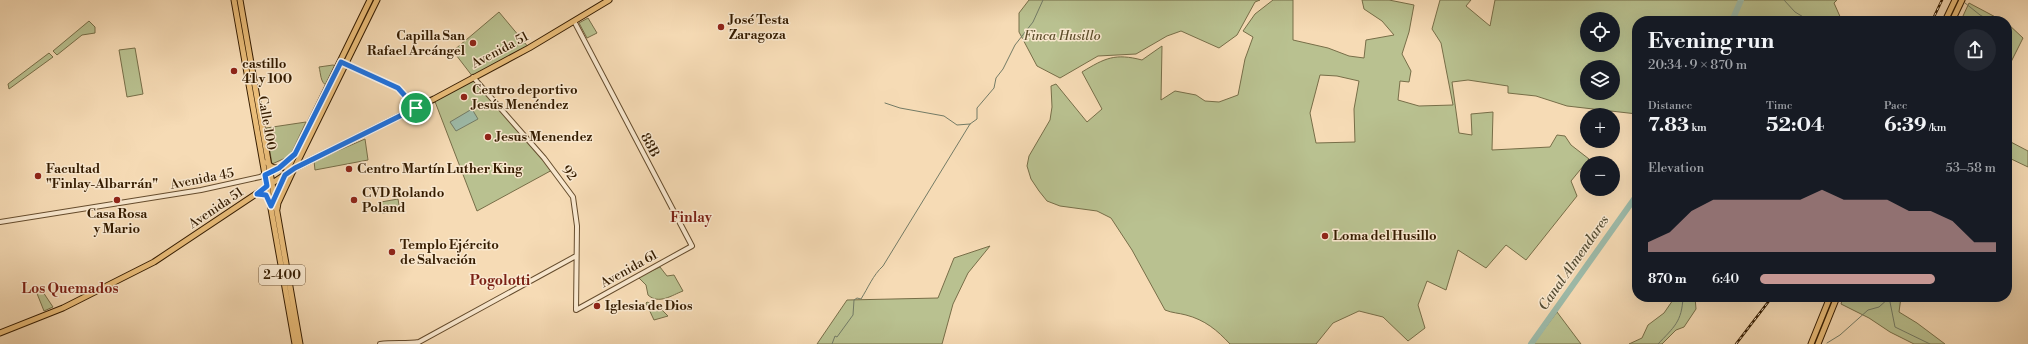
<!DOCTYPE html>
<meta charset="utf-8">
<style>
:root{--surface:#171b24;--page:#242831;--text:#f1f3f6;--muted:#9ea1a6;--accent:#c59692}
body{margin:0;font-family:"Libre Bodoni",serif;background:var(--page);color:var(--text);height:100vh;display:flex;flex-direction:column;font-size:15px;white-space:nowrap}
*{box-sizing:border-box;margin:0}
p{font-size:13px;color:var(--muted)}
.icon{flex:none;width:22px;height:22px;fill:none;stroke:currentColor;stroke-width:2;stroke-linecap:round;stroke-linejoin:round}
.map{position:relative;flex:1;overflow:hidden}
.panel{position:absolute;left:1632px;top:16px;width:380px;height:286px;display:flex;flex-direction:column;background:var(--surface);border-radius:16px;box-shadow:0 4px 16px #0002}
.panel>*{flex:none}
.buttons{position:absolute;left:1580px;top:12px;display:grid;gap:8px}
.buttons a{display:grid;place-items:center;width:40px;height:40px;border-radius:50%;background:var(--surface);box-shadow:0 4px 16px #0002;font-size:20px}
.pin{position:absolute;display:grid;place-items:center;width:34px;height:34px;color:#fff;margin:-17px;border:2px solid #fff;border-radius:50%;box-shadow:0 1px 4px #0007}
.round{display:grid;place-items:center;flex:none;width:42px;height:42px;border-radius:21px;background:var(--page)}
.head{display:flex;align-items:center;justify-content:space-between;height:68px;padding:0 16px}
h1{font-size:22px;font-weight:800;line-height:30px}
.metrics{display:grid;grid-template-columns:repeat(3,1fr);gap:6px;height:68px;padding:4px 16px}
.metrics div{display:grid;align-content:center}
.metrics b{font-size:20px;font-weight:800}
.metrics small{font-size:11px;font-weight:400}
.metrics p{font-size:11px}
.chart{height:112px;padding:8px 16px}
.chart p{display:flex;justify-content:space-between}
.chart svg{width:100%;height:72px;margin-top:4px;fill:var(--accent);opacity:.7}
ul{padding:0 16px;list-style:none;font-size:13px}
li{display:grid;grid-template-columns:64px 48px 1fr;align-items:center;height:30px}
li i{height:10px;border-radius:5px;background:var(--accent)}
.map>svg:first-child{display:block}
.green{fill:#b9c190;stroke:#776e48;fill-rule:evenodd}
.water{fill:#9dbbaa;stroke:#737b66}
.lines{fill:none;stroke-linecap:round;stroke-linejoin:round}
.stream{stroke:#737b66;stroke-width:1}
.river{stroke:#9dbbaa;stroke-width:6}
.tertiary-casing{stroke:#654c2d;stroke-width:6}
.primary-casing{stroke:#351c00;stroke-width:7}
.trunk-casing{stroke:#351c00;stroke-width:7}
.tertiary{stroke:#f9e8cf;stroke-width:4}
.primary{stroke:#ebbe7a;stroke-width:5}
.trunk{stroke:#ebbe7a;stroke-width:5}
.rail-casing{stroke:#351c00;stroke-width:2.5}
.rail{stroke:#f9e8cf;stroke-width:1;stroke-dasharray:3;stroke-linecap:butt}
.route-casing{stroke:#fff;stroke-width:8}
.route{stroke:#1a73e8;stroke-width:5}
.poi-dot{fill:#8f2418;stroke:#f9e8cf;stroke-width:1.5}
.labels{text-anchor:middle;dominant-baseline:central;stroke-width:3;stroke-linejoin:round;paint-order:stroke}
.shield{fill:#f9e8cf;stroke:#70593e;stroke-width:1}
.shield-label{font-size:12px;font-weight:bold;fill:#351c00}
.poi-label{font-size:13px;font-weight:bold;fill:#351c00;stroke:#f9e8cf;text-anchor:start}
.park-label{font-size:13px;font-style:italic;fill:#5d4e2b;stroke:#f9e8cf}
.street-label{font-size:13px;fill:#351c00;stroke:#f9e8cf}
.neighbourhood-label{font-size:14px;font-weight:bold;fill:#7a1f14;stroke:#f9e8cf}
.water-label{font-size:14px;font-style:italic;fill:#544c33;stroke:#f9e8cf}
</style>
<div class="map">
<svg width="2028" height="344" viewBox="0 0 2028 344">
<rect width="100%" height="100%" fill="#f6dbb5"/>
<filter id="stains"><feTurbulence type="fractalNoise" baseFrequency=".005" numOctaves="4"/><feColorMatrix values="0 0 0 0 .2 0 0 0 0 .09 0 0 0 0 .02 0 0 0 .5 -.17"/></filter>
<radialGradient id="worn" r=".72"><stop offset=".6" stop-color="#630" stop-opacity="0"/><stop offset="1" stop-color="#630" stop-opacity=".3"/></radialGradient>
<path class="green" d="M1029 0H1260L1255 2 1237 35 1219 48 1181 31 1167 36 1136 54 1098 56 1060 78 1037 66 1019 32V13Z
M1273 0H1293V40L1328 48 1349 56 1364 58 1366 40 1394 35 1382 21 1364 9 1362 0H1389L1414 5 1409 32 1402 54 1411 71 1409 82 1400 81 1398 100 1419 106 1453 105 1441 43 1432 29 1440 0H1471L1466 6 1490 26 1495 0H1837L1834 3 1842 21H1637V114L1567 106 1536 96 1508 93V86L1468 80 1452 82 1459 133 1472 135 1471 114 1493 112 1492 150 1550 147 1557 135 1565 136 1571 145 1589 159 1571 181 1577 196 1526 260 1506 245 1486 268 1458 250 1446 290 1427 281 1418 305 1425 328 1408 341 1383 317 1359 311 1333 323 1316 344H1230C1217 330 1205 320 1186 315 1179 313 1172 313 1165 310L1132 250 1111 218 1097 211 1060 206 1047 201 1039 191 1031 179 1027 166 1029 156 1050 120 1052 107 1051 86 1056 84 1087 122 1102 109 1082 72C1105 58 1115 53 1142 60L1162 46 1161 100 1175 91 1196 95 1205 101 1219 102 1238 95 1245 59 1253 37 1243 31 1255 14ZM1587 19H1613V45H1587ZM1587 67H1613V93H1587ZM1320 75 1337 76 1359 81 1354 109 1355 142 1316 143 1310 113Z
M1969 3 2003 21H1972L1963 16Z
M499 12 529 48 474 77 554 169 477 211 434 99 473 77 453 51Z
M588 18 597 33 587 38 579 23Z
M89 21 95 27V33L82 35 57 55 53 51Z
M2007 23 2023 38 2007 70Z
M135 48 143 94 127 97 119 50Z
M49 53 53 57 9 89 8 84Z
M333 65 336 66 327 86C320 82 321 74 319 67Z
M306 122 290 156 272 164 266 128Z
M365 139 368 160 315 170 314 161Z
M2007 140 2028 151V167L2007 157Z
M398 199 400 211 382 213 381 202Z
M990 246 968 273 953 304 942 344H817L847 300 938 298 954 258Z
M660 267 667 276 674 275 683 291C672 295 659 305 648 295L646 285 638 277Z
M41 289 53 307 44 311 36 291Z
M1675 297H1695L1696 309 1684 327 1676 330 1662 344H1629L1642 338 1648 325 1664 313Z
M1843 297 1878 299 1880 297H1901L1899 312 1917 323 1945 344H1914L1890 332 1869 318 1841 304Z
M647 302 660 308 668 316 654 320 646 303Z
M1557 312 1581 344H1533Z"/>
<path class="water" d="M472 109 478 119 456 131 450 122Z"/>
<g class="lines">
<path class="stream" d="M1784 0 1795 12 1810 21
M1965 3 1980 15 1991 21
M2007 35 2011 40 2007 52
M885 103 900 108 944 116 957 125 970 124
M1889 297 1895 327 1930 344
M1827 343 1840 335 1868 310 1879 307 1889 298
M832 344 835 336 837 337 853 315 854 300 857 298 861 299C868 288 873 275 883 266L970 124 977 119V108L994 88 996 78 1003 69 1015 45 1033 22 1043 0
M1658 344C1674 327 1682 322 1683 297"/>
<path class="river" d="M1732 21 1741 0
M1531 344 1637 195"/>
<defs>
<path id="tertiary" d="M341 62 398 88 416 108
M473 77 544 158 573 197 577 226 576 310 692 246 574 21
M0 222 201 190 260 177 276 169
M380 344C393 342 406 344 419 342L576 256"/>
<path id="primary" d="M234 0 295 344
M240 0 300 344
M267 162C273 172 282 167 290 165
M273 199 370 0
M277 209 278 203 292 173 377 0
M0 333 63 308 154 262 295 168 434 99 529 48 609 0"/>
<path id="trunk" d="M1945 21 1955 0
M1952 21 1962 0
M1811 344 1830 297
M1818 344 1837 297"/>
</defs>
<use href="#tertiary" class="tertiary-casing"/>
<use href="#primary" class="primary-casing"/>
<use href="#trunk" class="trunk-casing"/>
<use href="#tertiary" class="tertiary"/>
<use href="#primary" class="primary"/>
<use href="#trunk" class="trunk"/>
<defs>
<path id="rail" d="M1932 21 1942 0
M1736 344 1772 297"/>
</defs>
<use href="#rail" class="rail-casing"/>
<use href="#rail" class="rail"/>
</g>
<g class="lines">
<defs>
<path id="route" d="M341 62 398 88 416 108 295 168 285 175 271 206 266 195 257 194 267 186 265 175 279 168 295 154Z"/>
</defs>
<use href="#route" class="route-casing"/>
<use href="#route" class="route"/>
</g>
<g class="poi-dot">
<circle cx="721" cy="27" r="4"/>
<circle cx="473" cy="43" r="4"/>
<circle cx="234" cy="71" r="4"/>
<circle cx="464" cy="97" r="4"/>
<circle cx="488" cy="137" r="4"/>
<circle cx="349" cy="169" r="4"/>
<circle cx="38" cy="176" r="4"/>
<circle cx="117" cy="200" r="4"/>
<circle cx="354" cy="200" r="4"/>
<circle cx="1325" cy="236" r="4"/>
<circle cx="392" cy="252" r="4"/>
<circle cx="597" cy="306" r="4"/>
</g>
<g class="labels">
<rect class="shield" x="259" y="265" width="46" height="20" rx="3"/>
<g class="shield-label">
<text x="282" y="275">2-400</text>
</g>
<g class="poi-label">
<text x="729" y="20">José Testa<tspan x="729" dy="15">Zaragoza</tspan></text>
<text x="465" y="36" text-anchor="end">Capilla San<tspan x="465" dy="15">Rafael Arcángel</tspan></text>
<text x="242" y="64">castillo<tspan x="242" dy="15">41 y 100</tspan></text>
<text x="472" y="90">Centro deportivo<tspan x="472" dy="15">Jesús Menéndez</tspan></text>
<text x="496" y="137">Jesus Menendez</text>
<text x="46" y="169">Facultad<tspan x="46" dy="15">"Finlay-Albarrán"</tspan></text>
<text x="357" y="169">Centro Martín Luther King</text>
<text x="362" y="193">CVD Rolando<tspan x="362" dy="15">Poland</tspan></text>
<text x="117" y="214" text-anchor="middle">Casa Rosa<tspan x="117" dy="15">y Mario</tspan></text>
<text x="1333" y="236">Loma del Husillo</text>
<text x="400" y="245">Templo Ejército<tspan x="400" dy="15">de Salvación</tspan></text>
<text x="605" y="306">Iglesia de Dios</text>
</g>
<g class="park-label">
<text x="1062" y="36">Finca Husillo</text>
</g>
<g class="street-label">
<text transform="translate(500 50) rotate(-28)">Avenida 51</text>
<text transform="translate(267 123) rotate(80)">Calle 100</text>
<text transform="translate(650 145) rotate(62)">88B</text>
<text transform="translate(569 173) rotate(53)">92</text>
<text transform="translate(202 179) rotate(-11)">Avenida 45</text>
<text transform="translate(216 208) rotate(-34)">Avenida 51</text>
<text transform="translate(629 269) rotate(-29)">Avenida 61</text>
</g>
<g class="neighbourhood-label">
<text x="691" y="218">Finlay</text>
<text x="500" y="281">Pogolotti</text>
<text x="70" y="289">Los Quemados</text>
</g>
<g class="water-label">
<text transform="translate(1574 263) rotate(-55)">Canal Almendares</text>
</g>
</g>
<rect width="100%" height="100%" filter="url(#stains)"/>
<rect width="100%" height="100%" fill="url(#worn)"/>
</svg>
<div class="buttons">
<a><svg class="icon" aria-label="locate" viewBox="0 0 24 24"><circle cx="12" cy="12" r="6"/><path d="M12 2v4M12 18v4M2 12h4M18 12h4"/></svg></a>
<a><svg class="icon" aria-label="layers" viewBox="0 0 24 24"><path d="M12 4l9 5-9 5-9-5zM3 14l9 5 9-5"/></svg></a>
<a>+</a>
<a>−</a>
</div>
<div class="pin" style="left:416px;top:108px;background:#1e9e55"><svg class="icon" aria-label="arrive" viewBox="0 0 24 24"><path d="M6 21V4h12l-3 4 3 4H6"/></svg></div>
<section class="panel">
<div class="head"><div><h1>Evening run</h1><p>20:34 · 9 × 870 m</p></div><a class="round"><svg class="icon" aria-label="share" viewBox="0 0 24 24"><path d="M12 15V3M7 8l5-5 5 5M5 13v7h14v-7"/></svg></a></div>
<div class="metrics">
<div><p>Distance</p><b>7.83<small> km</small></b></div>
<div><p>Time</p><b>52:04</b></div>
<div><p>Pace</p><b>6:39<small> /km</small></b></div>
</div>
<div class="chart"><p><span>Elevation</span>53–58 m</p>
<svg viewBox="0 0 160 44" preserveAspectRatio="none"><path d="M0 44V38L10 32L20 19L30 12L40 12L50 12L60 12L70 12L80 6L90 12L100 12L110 12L120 19L130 19L140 25L150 38L160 38V44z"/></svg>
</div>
<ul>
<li><b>870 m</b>6:40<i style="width:74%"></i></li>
</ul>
</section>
</div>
